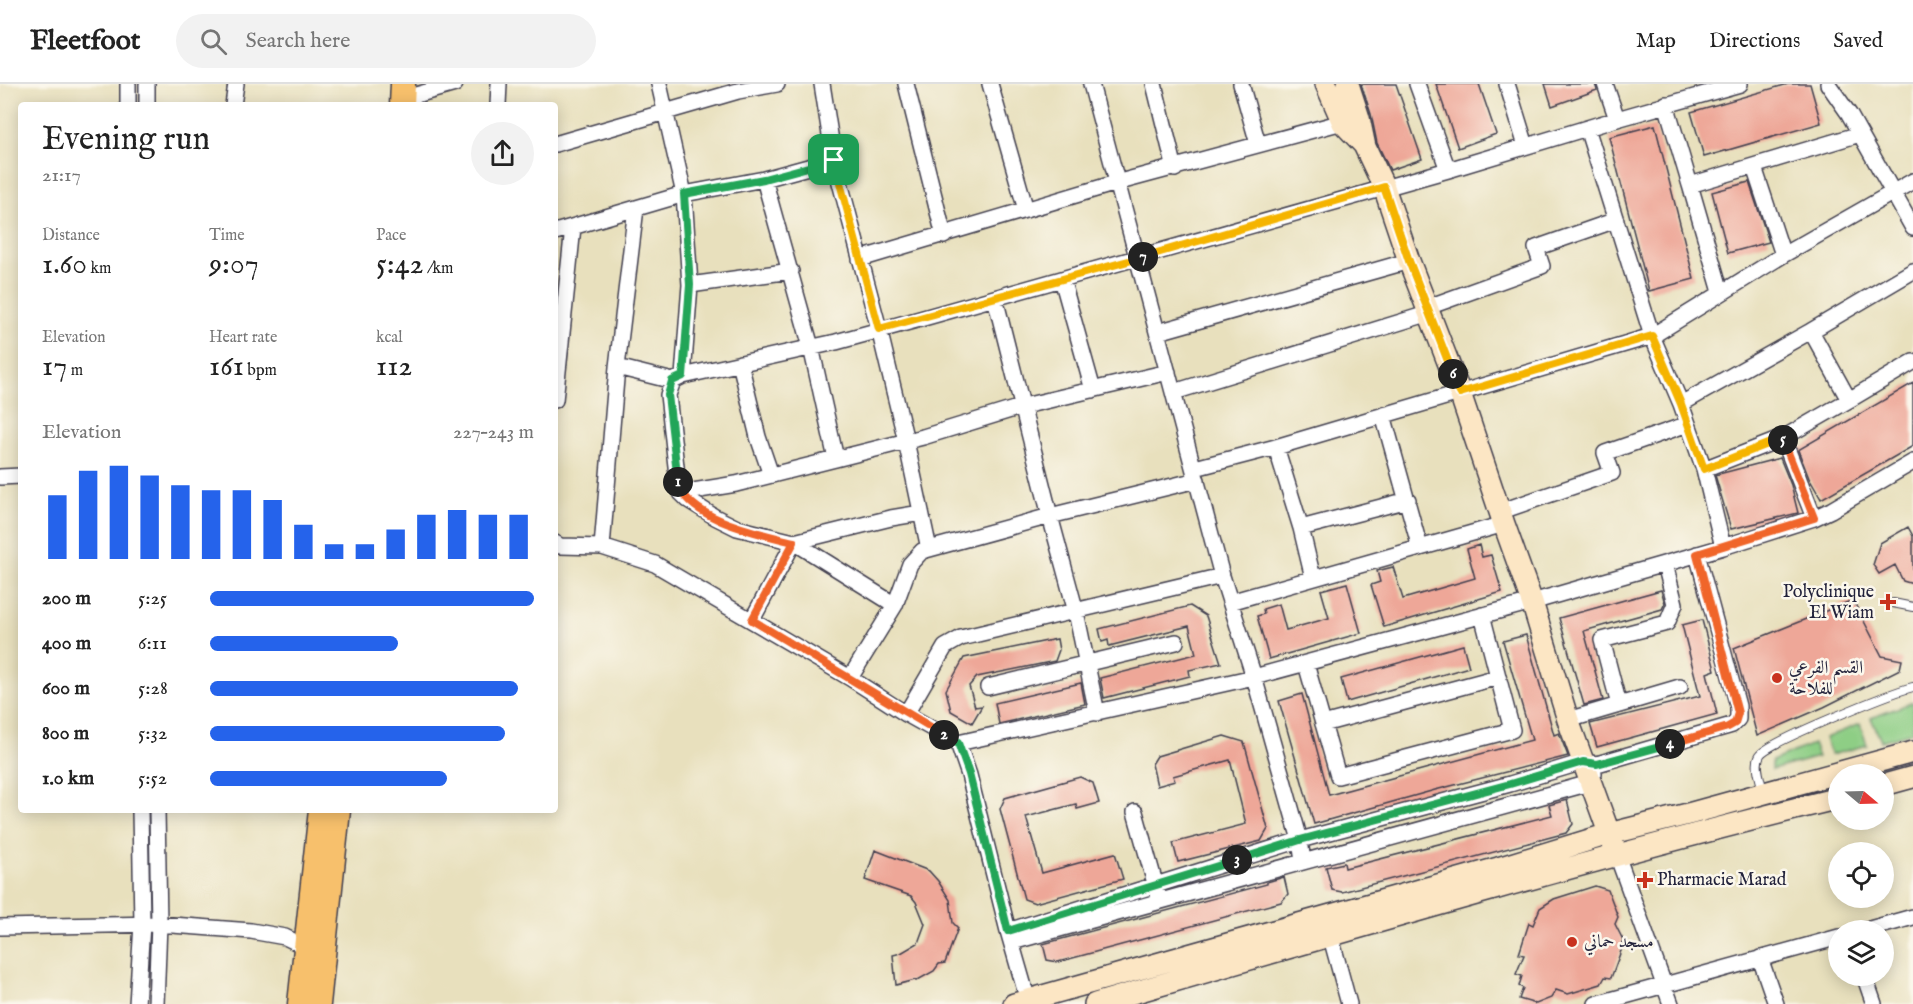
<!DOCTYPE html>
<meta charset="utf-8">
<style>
:root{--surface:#fff;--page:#f2f2f2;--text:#222;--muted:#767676;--line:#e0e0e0;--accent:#2563eb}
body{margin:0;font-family:"IM FELL English",Amiri,serif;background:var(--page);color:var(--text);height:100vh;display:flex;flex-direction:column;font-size:22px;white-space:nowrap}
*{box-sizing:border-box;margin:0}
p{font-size:20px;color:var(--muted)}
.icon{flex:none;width:33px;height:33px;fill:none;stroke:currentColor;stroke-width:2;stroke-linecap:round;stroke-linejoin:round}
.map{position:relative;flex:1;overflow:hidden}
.drawer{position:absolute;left:18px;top:18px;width:540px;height:711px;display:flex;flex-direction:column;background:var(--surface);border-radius:6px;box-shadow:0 3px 15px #0003}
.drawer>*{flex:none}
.needle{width:39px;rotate:109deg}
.fabs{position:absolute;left:1828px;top:680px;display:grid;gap:12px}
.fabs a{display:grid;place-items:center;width:66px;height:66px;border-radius:50%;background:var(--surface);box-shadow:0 3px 15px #0003;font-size:30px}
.pin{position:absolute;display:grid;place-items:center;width:51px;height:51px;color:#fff;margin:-26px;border-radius:12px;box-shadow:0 3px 9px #0006}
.km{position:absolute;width:30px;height:30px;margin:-15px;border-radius:50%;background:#222;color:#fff;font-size:16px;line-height:30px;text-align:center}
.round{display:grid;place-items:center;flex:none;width:63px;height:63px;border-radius:32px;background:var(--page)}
.head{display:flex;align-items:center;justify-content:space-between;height:102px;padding:0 24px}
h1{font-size:33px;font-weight:600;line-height:45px}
.stats{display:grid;grid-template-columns:repeat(3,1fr);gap:9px;height:102px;padding:6px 24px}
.stats div{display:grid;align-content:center}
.stats b{font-size:30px;font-weight:600}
.stats small{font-size:16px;font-weight:400}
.stats p{font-size:16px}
.chart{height:168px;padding:12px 24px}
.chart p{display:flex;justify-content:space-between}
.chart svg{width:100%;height:108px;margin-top:6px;stroke:var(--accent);stroke-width:6}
ul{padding:0 24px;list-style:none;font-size:20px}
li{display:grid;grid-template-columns:96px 72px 1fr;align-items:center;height:45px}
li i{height:15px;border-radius:8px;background:var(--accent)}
header{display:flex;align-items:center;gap:36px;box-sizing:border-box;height:84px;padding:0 30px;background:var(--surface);border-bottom:2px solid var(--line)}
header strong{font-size:28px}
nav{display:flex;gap:33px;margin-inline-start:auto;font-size:21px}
.search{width:420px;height:54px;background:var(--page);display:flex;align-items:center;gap:15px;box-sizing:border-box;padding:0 21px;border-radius:33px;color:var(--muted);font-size:22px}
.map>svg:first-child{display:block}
.green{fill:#8ece85;stroke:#587860;stroke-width:1.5}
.building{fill:#eea798}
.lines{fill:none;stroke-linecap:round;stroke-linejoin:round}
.lane-casing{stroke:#403e4e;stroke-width:10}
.street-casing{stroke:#403e4e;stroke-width:18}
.secondary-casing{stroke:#403e4e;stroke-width:24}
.primary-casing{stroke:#403e4e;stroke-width:27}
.lane{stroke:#fff;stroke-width:8}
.street{stroke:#fff;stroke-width:15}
.secondary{stroke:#fce6c4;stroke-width:21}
.primary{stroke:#f7c06c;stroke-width:24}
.split-1-casing{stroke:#fff;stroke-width:12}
.split-2-casing{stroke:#fff;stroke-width:12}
.split-3-casing{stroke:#fff;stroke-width:12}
.split-4-casing{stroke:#fff;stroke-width:12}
.split-5-casing{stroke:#fff;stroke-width:12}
.split-6-casing{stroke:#fff;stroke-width:12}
.split-7-casing{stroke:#fff;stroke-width:12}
.split-8-casing{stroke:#fff;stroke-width:12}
.split-1{stroke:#22a559;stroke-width:8}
.split-2{stroke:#f0652b;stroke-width:8}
.split-3{stroke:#22a559;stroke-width:8}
.split-4{stroke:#22a559;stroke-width:8}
.split-5{stroke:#f0652b;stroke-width:8}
.split-6{stroke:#f5b400;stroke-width:8}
.split-7{stroke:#f5b400;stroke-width:8}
.split-8{stroke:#f5b400;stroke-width:8}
.poi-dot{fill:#c8321e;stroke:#fbf7ec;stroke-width:2}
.labels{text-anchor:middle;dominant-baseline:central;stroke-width:5;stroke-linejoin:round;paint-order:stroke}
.poi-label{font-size:18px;fill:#22223b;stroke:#fbf7ec;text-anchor:start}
</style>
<header>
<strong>Fleetfoot</strong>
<div class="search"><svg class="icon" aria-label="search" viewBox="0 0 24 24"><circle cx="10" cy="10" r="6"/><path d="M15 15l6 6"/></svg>Search here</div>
<nav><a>Map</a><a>Directions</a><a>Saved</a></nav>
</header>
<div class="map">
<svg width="1913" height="920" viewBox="0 0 1913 920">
<rect width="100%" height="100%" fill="#fbf7ec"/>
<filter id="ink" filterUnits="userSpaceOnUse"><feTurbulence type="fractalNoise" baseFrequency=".0167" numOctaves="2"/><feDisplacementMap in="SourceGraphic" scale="12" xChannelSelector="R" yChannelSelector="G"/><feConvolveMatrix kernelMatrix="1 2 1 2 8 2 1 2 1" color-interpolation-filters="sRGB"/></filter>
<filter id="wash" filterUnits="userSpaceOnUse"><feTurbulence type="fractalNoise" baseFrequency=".008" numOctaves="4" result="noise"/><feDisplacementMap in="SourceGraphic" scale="24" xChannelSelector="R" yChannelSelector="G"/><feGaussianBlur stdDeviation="1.35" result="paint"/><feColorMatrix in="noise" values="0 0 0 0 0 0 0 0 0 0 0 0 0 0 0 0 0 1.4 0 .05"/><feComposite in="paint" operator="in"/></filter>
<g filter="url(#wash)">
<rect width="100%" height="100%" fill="#e8e0bd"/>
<path class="green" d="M1913 618V648L1881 657 1871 634Z
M1860 640 1867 661 1831 671 1825 654Z
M1813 660 1818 673 1772 686V677Z"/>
<g id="blocks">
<path class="building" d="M1361 0H1396L1422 75 1390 86 1377 59 1371 30Z
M1436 0H1479L1496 50 1458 64Z
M1545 0H1595L1597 6 1552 22Z
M1788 0H1810L1821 39 1704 73 1691 28Z
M1655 41 1694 195 1649 207 1609 53Z
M1749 98 1769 158 1728 169 1712 108Z
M1913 299V362L1821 415 1809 394 1798 366Z
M1780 374 1791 401 1798 429 1731 445 1715 391Z
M1908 443 1913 452V500L1903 497 1895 481 1879 490 1873 481 1880 459Z
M1479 461 1482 473 1491 471 1502 508 1384 543 1371 501 1380 498 1377 487 1393 483 1403 515 1475 494 1467 465Z
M1347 499 1361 549 1269 575 1257 532 1264 530 1263 525 1279 520 1286 546 1329 534 1321 506Z
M1661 506 1665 519 1662 525 1584 547 1603 616 1584 621 1559 534Z
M1853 516 1882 572 1902 576 1900 585 1824 623 1757 652 1734 564Z
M1190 522 1206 532 1221 579 1189 586 1190 592 1104 614 1100 594 1196 570 1189 542 1109 562 1108 556 1102 558 1099 545Z
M1702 536 1715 586 1707 589 1717 630 1597 663 1590 640 1700 612 1682 541Z
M1526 551 1554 651 1559 649 1568 672 1435 706 1314 740 1279 617 1302 610 1329 711 1532 656 1503 557Z
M1057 555 1059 566 1055 577 977 593 969 602 975 623 982 622 972 639 951 627 946 606 964 574Z
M1463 561 1469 583 1347 618 1341 595Z
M1081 599 1085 620 999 640 995 619Z
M1224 652 1244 658 1268 745 1261 757 1178 778 1173 759 1246 740 1230 676 1173 692 1175 697 1157 702 1152 680 1157 672Z
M1080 693 1093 699 1099 719 1077 725 1076 720 1026 733 1042 789 1115 769 1123 795 1035 819 1024 815 1000 725 1005 714Z
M1567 716 1573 740 1566 749 1342 808 1332 806 1326 783 1344 779 1345 784 1552 731 1549 721Z
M875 766 929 787 938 797 950 816 953 839 958 844 945 879 939 880 934 887 916 897 915 896 896 901 893 871 901 869 918 859 925 840 916 818 911 812 865 796Z
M1284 793 1288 810 1281 818 1058 878 1047 876 1043 860 1267 800V798Z
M1595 802 1608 806 1618 833 1615 840 1623 856 1620 863 1622 864 1611 894 1605 893 1601 900 1568 910 1556 906 1551 914 1536 920 1519 915 1523 904 1519 902 1522 892 1516 890 1524 871 1519 870 1529 839 1533 841 1540 824 1554 815Z"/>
</g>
</g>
<g filter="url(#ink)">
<use href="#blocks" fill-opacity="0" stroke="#403e4e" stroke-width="1.5"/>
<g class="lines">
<defs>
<path id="lane" d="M1893 519 1913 523
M1763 707C1761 697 1754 680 1760 671 1768 658 1893 608 1913 603"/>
<path id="street" d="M128 0V21
M147 0V21
M659 0 684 110 690 201 683 292
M822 0 834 76 879 245 906 357 929 465
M906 0 944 152
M990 0 1026 126
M1091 0 1222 492 1254 593 1300 756 1303 778
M1154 0 1175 85
M1241 0 1258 60
M1417 0 1448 86
M1507 0 1526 62
M1605 0 1617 35
M1828 0 1849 30 1913 144
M402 15 455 0
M1666 20 1690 101
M233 21 236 0
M498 21 499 0
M555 60 738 7 777 0
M1754 83 1783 171
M764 95 811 263 836 375
M555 148 684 110 764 95 834 76
M860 175 1116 99 1350 36
M1062 195 1093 306
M690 201 791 187
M1721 208 1690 101 1860 50
M995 214 1050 432 1076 528 1097 629
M1428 223 1542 182 1536 164 1616 136
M1811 247 1913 187
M1158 248 1409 177
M1913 278 1849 316 1811 247 1681 320 1704 385 1723 463 1814 434 1831 426 1913 378
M740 279 758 353 771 391
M617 283 673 297
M1168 288 1024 322 923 353 736 400 681 409 678 400 668 311 673 297 683 292 836 258 920 235 1448 86 1617 35 1740 0
M1174 308 1430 229
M555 316 573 143
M1681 320 1652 252 1783 171 1913 97
M1383 331 1420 464
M1783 354 1814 434
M1276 363 1301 444 1313 494
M1195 384 1276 363 1652 252 1587 44
M1704 385 1783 354 1849 316
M0 393 21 392
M681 409 688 416 715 433 737 444 794 458 895 521
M1499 428 1612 389 1605 369 1688 340
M1301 444 1408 416
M555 459 560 462 602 463 655 480 850 594 895 521 910 480 922 467 1050 432 1197 396
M602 463 617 283 636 124
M1230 518 1504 440
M752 536 794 458 891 434 921 429
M1306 580 1338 692 1512 646 1482 531
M850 594 906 630 958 659 969 691 1008 847 1029 920
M988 603 1176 558
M1619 621 1680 603
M906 630 945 563 961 554 1222 492
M1568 636 1619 621 1602 556 1667 539 1675 520 1665 480
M1323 640 1498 593
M958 659 1254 593 1532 518 1723 463
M1135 728 1158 810
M1617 771 1671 920
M0 843 159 840 251 847 285 853 312 866
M1866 846 1913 833
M1008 847 1300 756 1510 700 1583 678 1597 680 1732 641 1738 635V622L1697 470
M1330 850 1349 920
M1012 858 1590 699 1594 689
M1760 874 1776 920
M1864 891 1874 920
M137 920 142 840 140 726
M156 920 159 840 157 726
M1596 920 1839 853"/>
<path id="secondary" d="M1326 0 1343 39 1365 62
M1348 0 1359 34 1365 63 1384 103 1409 177 1460 309 1504 440 1532 518 1568 636 1617 771
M1884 701 1913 693
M1014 920 1498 784 1609 750 1692 729 1913 668
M1095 920C1342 848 1589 775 1839 714"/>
<path id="primary" d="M402 21 403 0
M300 920 321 726
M318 920 338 726"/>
</defs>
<use href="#lane" class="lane-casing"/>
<use href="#street" class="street-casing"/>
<use href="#secondary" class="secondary-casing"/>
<use href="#primary" class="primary-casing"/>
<use href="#lane" class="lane"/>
<use href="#street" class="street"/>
<use href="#secondary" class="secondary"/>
<use href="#primary" class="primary"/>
</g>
</g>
<g class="lines" filter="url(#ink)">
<defs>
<path id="split-1" d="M678 398 668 311 672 297 683 292 690 201 684 110 764 95 834 76"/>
<path id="split-2" d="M678 398C687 436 762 450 794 458L752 536 944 651"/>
<path id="split-3" d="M944 651 958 659 969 690 1008 847 1237 776"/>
<path id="split-4" d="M1237 776 1300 756 1510 700 1583 678 1597 680 1670 660"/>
<path id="split-5" d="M1670 660 1728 643 1735 639 1738 629 1697 470 1814 434 1783 356"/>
<path id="split-6" d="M1453 290 1460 309 1652 252 1681 320 1704 385 1783 354V356"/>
<path id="split-7" d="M1143 173 1384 103 1409 177 1453 290"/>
<path id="split-8" d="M834 76 879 245 1143 173"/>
</defs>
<use href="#split-1" class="split-1-casing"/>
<use href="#split-2" class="split-2-casing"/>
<use href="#split-3" class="split-3-casing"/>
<use href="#split-4" class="split-4-casing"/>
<use href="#split-5" class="split-5-casing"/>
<use href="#split-6" class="split-6-casing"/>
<use href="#split-7" class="split-7-casing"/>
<use href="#split-8" class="split-8-casing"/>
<use href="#split-1" class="split-1"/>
<use href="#split-2" class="split-2"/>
<use href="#split-3" class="split-3"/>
<use href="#split-4" class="split-4"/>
<use href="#split-5" class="split-5"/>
<use href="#split-6" class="split-6"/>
<use href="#split-7" class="split-7"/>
<use href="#split-8" class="split-8"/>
</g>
<g class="poi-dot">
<path d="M1885 509h6v6h6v6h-6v6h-6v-6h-6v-6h6z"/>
<circle cx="1777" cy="594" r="6"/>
<path d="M1642 787h6v6h6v6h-6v6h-6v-6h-6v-6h6z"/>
<circle cx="1572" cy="858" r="6"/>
</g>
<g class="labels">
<g class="poi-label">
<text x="1874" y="508" text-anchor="end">Polyclinique<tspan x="1874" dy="21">El Wiam</tspan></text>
<text x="1789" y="584">القسم الفرعي<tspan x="1789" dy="21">للفلاحة</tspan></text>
<text x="1657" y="796">Pharmacie Marad</text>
<text x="1584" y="858">مسجد حماني</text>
</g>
</g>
</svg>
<div class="fabs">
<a><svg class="needle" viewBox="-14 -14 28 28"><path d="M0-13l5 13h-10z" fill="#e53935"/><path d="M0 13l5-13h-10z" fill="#767676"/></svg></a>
<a><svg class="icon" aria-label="locate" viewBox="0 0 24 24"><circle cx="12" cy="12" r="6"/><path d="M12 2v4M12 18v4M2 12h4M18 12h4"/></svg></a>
<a><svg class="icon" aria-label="layers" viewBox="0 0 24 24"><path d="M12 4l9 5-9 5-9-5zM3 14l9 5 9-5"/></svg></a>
</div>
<div class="pin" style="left:834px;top:76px;background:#1e9e55"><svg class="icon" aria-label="arrive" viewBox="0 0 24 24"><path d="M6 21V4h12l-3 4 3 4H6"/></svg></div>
<b class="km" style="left:678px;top:398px">1</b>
<b class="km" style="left:944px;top:651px">2</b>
<b class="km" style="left:1237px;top:776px">3</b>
<b class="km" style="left:1670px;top:660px">4</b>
<b class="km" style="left:1783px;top:356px">5</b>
<b class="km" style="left:1453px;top:290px">6</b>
<b class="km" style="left:1143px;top:173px">7</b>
<section class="drawer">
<div class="head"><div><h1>Evening run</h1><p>21:17</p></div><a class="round"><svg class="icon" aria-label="share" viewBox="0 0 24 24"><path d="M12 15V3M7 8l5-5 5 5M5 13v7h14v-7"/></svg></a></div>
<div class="stats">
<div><p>Distance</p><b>1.60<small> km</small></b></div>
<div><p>Time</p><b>9:07</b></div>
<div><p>Pace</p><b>5:42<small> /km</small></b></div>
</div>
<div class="stats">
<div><p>Elevation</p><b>17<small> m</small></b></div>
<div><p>Heart rate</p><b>161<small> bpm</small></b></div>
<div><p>kcal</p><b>112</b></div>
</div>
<div class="chart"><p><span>Elevation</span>227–243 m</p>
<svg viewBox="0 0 160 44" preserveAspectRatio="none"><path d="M5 44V18M15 44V8M25 44V6M35 44V10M45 44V14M55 44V16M65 44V16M75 44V20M85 44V30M95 44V38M105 44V38M115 44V32M125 44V26M135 44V24M145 44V26M155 44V26"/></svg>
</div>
<ul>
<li><b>200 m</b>5:25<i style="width:100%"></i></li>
<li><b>400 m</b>6:11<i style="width:58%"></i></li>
<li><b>600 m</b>5:28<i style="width:95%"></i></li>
<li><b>800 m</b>5:32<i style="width:91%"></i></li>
<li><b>1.0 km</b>5:52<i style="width:73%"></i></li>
</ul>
</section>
</div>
